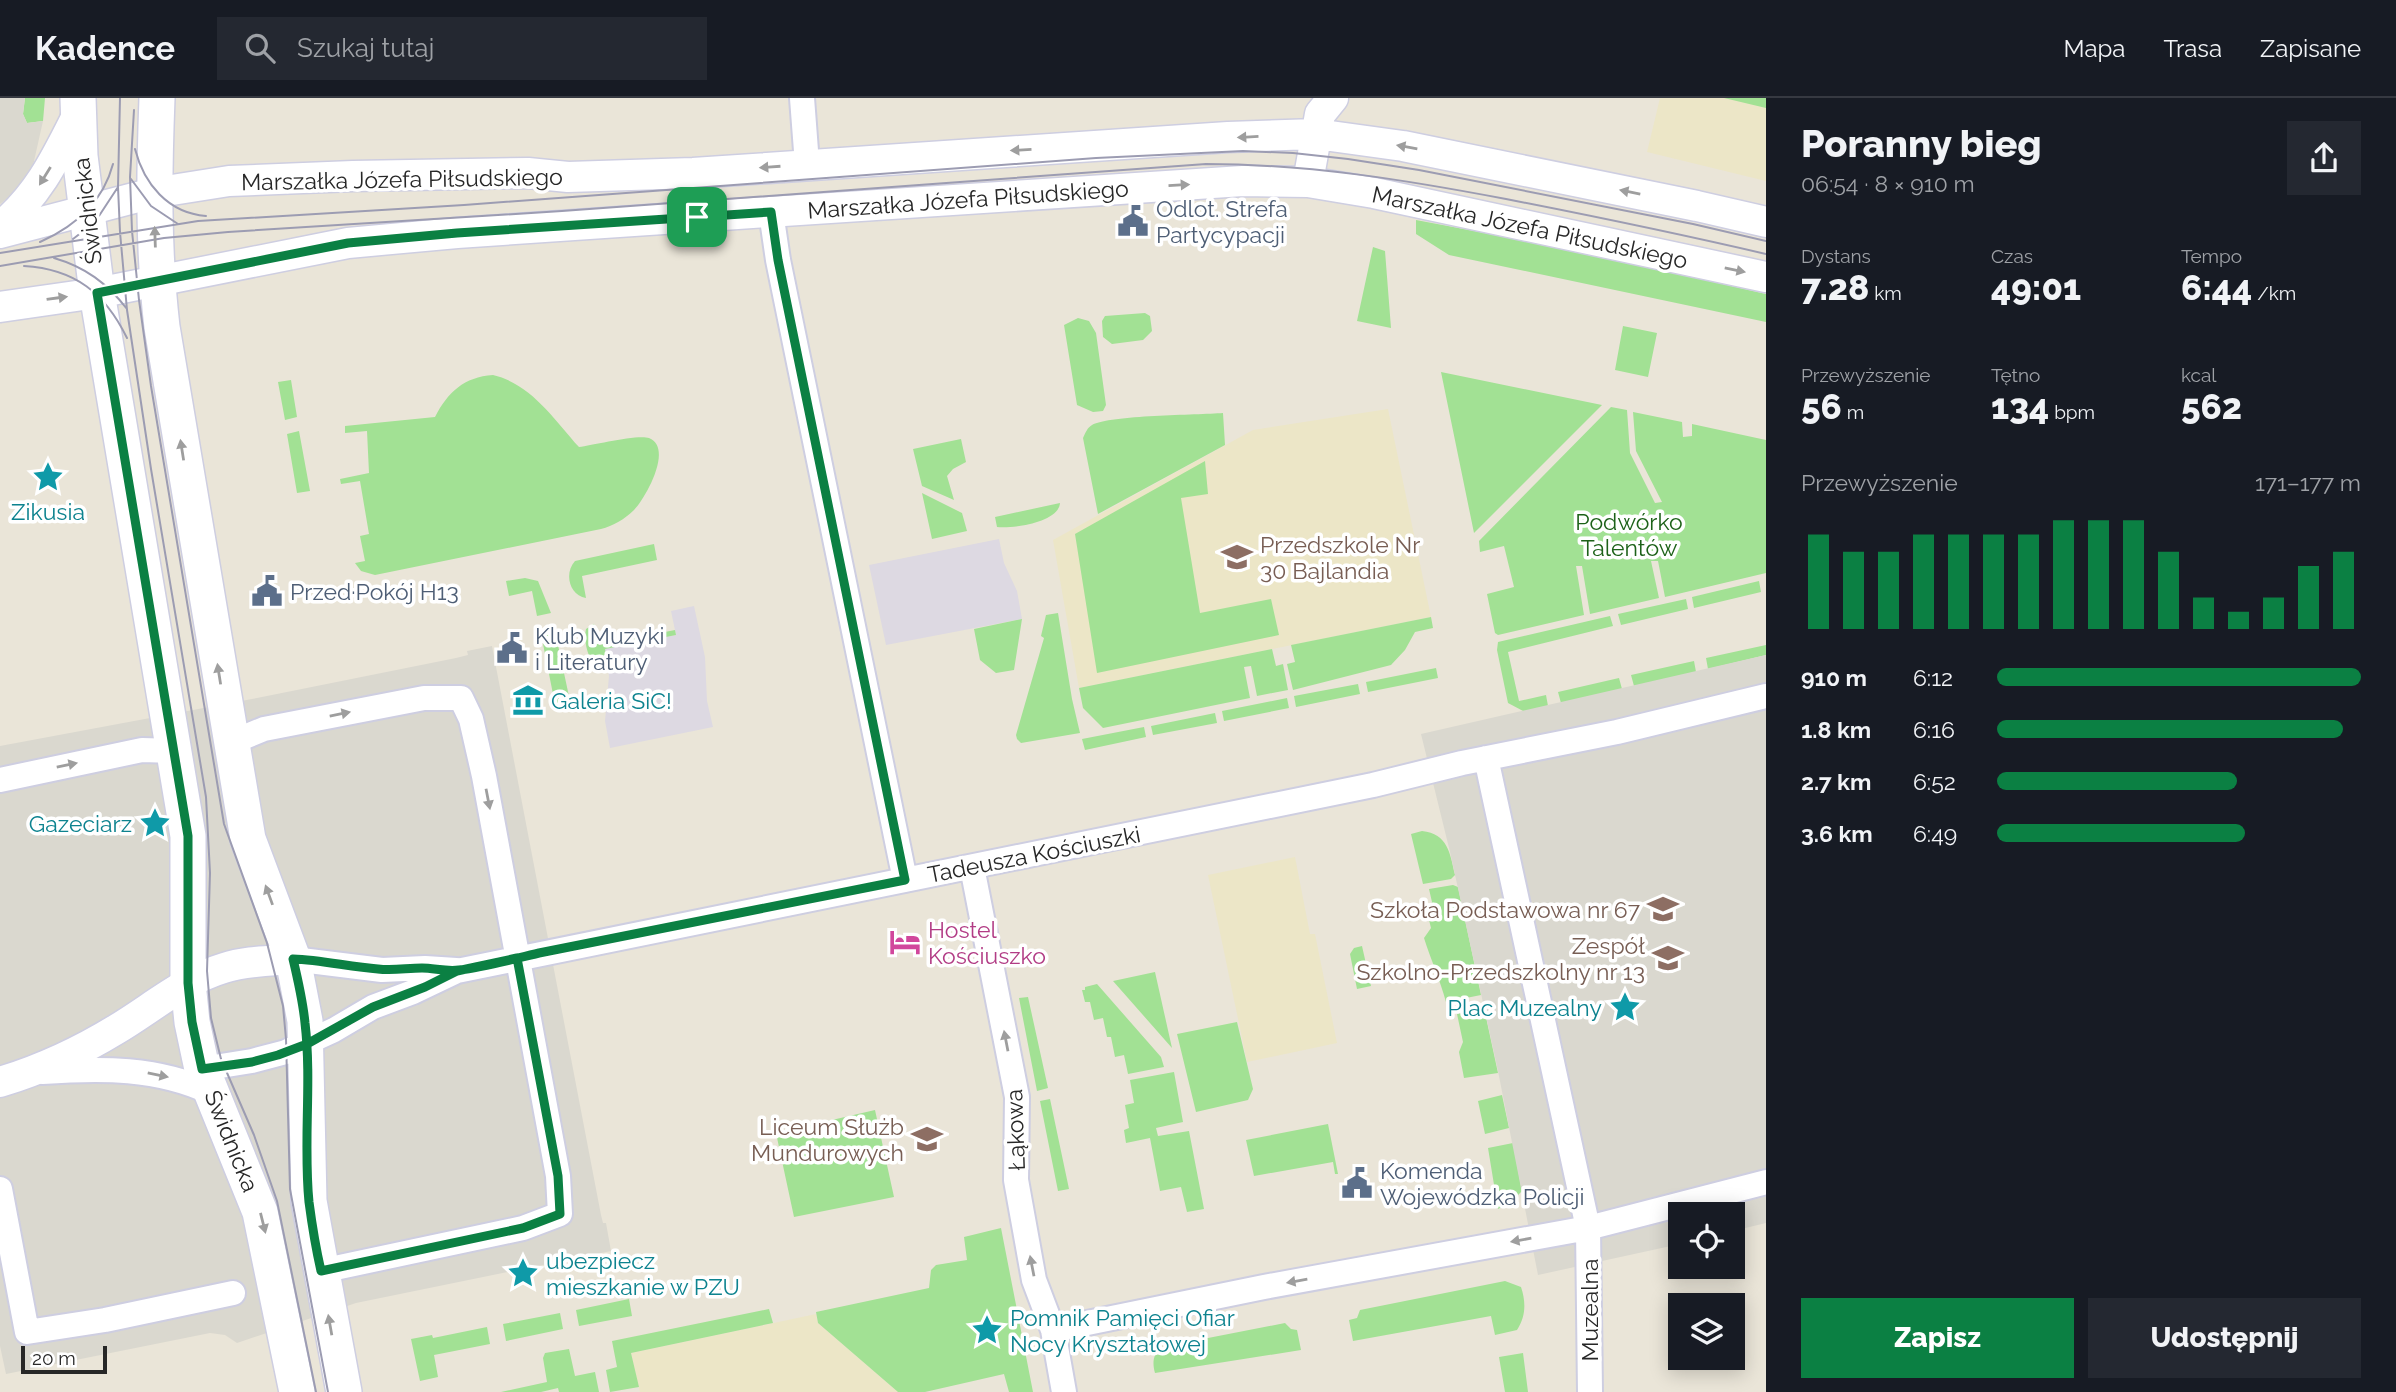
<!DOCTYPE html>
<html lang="pl">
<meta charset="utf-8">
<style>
:root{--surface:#171b24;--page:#242831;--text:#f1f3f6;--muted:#9ea1a6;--line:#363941;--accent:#0b8043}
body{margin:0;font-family:Raleway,sans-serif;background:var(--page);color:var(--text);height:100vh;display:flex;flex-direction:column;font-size:26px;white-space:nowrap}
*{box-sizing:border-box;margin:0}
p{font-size:23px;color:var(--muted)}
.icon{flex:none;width:38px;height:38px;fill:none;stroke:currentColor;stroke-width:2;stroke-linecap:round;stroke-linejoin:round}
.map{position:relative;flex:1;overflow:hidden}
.side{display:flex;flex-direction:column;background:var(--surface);width:630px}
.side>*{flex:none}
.fabs{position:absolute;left:1668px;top:1104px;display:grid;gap:14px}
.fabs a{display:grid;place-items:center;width:77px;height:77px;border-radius:0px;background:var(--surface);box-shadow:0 4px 18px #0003;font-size:35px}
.scale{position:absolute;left:21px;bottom:18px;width:86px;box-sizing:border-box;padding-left:7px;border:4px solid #272727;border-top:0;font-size:19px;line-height:24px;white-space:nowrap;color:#272727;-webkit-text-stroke:5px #fff;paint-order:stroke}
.pin{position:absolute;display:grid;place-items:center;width:60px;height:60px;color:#fff;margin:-30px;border-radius:14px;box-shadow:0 4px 10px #0006}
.round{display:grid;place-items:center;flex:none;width:74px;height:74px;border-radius:0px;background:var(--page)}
.head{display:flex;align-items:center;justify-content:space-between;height:119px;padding:0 35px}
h1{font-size:38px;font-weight:800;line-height:52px}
.stats{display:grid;grid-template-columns:repeat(3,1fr);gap:10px;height:119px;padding:7px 35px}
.stats div{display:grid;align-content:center}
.stats b{font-size:35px;font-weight:800}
.stats small{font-size:19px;font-weight:400}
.stats p{font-size:19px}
.chart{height:196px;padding:14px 35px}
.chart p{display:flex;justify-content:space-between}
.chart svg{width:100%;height:126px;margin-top:7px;stroke:var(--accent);stroke-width:6}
.cta{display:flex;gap:14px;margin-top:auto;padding:14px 35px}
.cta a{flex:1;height:80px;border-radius:0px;background:var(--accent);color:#fff;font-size:28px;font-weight:800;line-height:80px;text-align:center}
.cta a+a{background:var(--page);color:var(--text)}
ul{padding:0 35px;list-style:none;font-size:23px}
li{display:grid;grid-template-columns:112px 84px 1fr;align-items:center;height:52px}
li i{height:18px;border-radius:9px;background:var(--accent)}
header{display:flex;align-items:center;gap:42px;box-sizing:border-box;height:98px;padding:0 35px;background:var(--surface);border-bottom:2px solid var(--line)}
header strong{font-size:33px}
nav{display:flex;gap:38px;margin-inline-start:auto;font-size:24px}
.search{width:490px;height:63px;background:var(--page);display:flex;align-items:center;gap:18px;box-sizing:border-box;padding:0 24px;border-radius:0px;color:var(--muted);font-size:26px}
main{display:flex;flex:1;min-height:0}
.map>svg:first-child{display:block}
.industrial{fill:#ddd9e2}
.education{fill:#ece6c7}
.green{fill:#a2e194}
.plaza{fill:#dad8cf}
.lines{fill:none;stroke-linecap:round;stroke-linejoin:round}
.minor-casing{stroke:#cecee1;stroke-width:28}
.tertiary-casing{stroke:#cecee1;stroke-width:33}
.secondary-casing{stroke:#cecee1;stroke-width:38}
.minor{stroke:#fff;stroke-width:24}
.tertiary{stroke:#fff;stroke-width:30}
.secondary{stroke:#fff;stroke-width:35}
.tram{stroke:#9c9cb2;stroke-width:2}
.oneway{fill:#9e9e9e}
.route-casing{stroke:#fff;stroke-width:14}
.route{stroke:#0b8043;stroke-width:9}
.labels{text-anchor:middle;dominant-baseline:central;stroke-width:7;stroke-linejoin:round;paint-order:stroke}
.street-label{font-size:23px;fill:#272727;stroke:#fff}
.service-label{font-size:23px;fill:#4e5e75;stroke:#fff;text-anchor:start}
.culture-label{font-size:23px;fill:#0d838f;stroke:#fff;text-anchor:start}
.park-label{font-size:23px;fill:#1d6219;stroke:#fff}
.education-label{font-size:23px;fill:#785e54;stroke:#fff;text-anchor:end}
.hotel-label{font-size:23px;fill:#b23c85;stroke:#fff;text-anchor:start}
</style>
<header>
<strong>Kadence</strong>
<div class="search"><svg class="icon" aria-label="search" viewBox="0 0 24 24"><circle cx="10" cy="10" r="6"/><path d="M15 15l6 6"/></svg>Szukaj tutaj</div>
<nav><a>Mapa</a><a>Trasa</a><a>Zapisane</a></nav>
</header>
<main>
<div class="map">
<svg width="1766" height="1294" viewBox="0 0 1766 1294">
<rect width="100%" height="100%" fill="#eae5d8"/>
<path class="industrial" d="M999 441 1004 465 1017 493 1022 521 886 547 869 467Z
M694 508 705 559 707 603 713 629 610 650 605 623 609 578 604 551 676 537 671 513Z"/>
<path class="education" d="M1660 0H1766V83L1647 54Z
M1388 311 1431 519 1079 590 1053 442 1253 332Z
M1295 759 1310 836H1315L1337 945 1247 964 1208 777Z
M816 1216 818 1225 898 1294H640L631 1255Z"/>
<path class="green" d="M25 0H45L43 23 27 25 23 16Z
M1724 0H1766V10Z
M1416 122 1576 152 1766 196V224L1449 157 1416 136Z
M1373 149 1385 153 1391 230 1357 223Z
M1145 215 1150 218 1152 233 1143 242 1112 246 1103 239 1102 223 1105 218Z
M1078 220 1089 223 1096 235 1106 307 1103 313 1093 314 1077 307 1064 227Z
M1623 228 1657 235 1648 279 1615 272Z
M1441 274 1602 307 1474 435Z
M493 277C531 286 553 320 579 349 593 347 638 336 649 340 674 350 645 401 634 412 625 421 613 428 601 431L375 477 361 473 355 465 365 463 360 438 369 436 360 383 341 386 340 381 369 375 367 333 345 335V328L435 319C448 294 464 279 493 277Z
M291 282 297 319 285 322 278 284Z
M1611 309 1627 312 1630 355 1655 405 1662 404 1636 353 1633 314 1682 324 1683 339 1692 338V326L1766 342V475L1665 499 1658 463H1651L1659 500 1590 516 1582 468H1576L1584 517 1498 537 1495 535 1487 496 1514 489 1504 448 1480 454 1479 443Z
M1223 315 1225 347 1098 416 1083 340C1086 334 1087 330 1092 327 1110 317 1197 317 1223 315Z
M299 333 310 393 297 395 287 336Z
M961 341 966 364 953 371 947 378 954 402 922 388 913 351Z
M1205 363 1208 396 1181 400 1200 515 1271 501 1279 537 1097 575 1075 436Z
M922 395 962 415 967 433 932 441Z
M1060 405C1059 424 1013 431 997 429L995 419Z
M654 446 657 462 582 478 586 500C569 497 564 475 575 463Z
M525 480 538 483 551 515 537 518 532 493 509 498 506 483Z
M1759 483 1761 494 1694 510 1692 499Z
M1686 501 1688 511 1621 527 1618 516Z
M1058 515 1072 601 1080 635 1021 645 1017 641 1016 637 1044 540 1041 538 1046 517Z
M1610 518 1613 528 1508 554 1519 603 1546 597 1548 608 1525 614 1508 605 1497 552 1498 544Z
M1431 519 1433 530 1415 534 1405 552 1391 567 1293 592 1287 566 1295 564 1291 547Z
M1022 521 1014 572 996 575 980 562 974 531Z
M594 526 599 547 675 532 676 537 605 551 608 572 599 573C589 563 583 545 586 531Z
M555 533 570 603 555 606 541 536Z
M1766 547V557L1708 571 1706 560Z
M1272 551 1276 568 1283 566 1288 592 1257 598 1251 568 1244 569 1250 600 1103 630 1083 610 1079 590Z
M1694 563 1696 574 1634 588 1631 577Z
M1436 570 1438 580 1368 594 1366 584Z
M1619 580 1622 591 1561 605 1558 594Z
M1358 586 1360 596 1296 609 1294 598Z
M1287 600 1289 610 1224 623 1222 613Z
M1215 615 1217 625 1153 637 1151 628Z
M1144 629 1146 639 1085 652 1082 641Z
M1422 733C1448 736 1450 755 1455 777L1451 781 1423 786 1411 736Z
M1453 787 1458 789 1481 897 1446 904C1440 882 1431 862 1424 840L1431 830 1426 810H1429L1432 804 1429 791Z
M1362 848 1371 888 1357 891 1350 856 1354 850Z
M1155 874 1172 950 1113 883Z
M1097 886 1161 959 1164 969 1128 976 1124 957 1115 959 1111 939H1107L1103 920 1094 922 1090 904H1085L1082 892H1085V889Z
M1028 899 1048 990 1037 993 1019 900Z
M1484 910 1498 975 1464 980 1459 954 1463 944 1457 916Z
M1237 924 1253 991 1248 1002 1196 1014 1177 936Z
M1174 974 1183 1024 1156 1030 1158 1038 1189 1033 1204 1111 1187 1114 1181 1089 1160 1093 1150 1040 1126 1045 1124 1032 1129 1030 1125 1007 1134 1005 1130 982Z
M1502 997 1509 1030 1485 1036 1478 1003Z
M1050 1001 1069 1091 1058 1093 1040 1003Z
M875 1012 894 1099 794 1119 776 1035Z
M1328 1026 1338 1076H1335L1333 1064 1254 1078 1246 1042Z
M1513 1045 1522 1093 1510 1105 1498 1111 1488 1050Z
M1001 1130 1033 1294H1009L1004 1276 925 1294H898L818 1225 816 1214 929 1190 931 1172 936 1167 967 1162 964 1139Z
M1505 1183 1521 1189C1526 1204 1526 1218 1517 1232L1495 1237 1491 1218 1353 1243 1349 1222 1357 1220 1360 1212Z
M629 1201 632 1218 579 1228 576 1212Z
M769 1211 773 1225 631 1255 639 1289 610 1294 606 1272 617 1269 612 1243Z
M560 1215 563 1231 506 1243 503 1226Z
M1285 1225 1291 1231 1297 1232 1301 1252 1155 1275C1152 1264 1153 1256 1162 1249Z
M487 1229 490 1246 434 1257 438 1279 420 1283 411 1241 432 1237 433 1240Z
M569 1251 575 1278 595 1274 599 1294H559L558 1290 541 1294H501L547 1284 543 1260 545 1255Z
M1523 1255 1528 1294H1505L1499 1259Z"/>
<path class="plaza" d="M0 0H25L23 16 27 25 43 23 32 72 20 90 0 106Z
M492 548 601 1117 603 1125H606L611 1153 356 1205 237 1245 225 1237 210 1235 6 1276 0 1248V648L257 600 456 560 468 557 467 553Z
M1766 557V1125L1733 1133 1732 1116H1680V1146L1538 1177 1498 973 1450 754 1421 636Z"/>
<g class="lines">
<defs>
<path id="minor" d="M802 0 807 66
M771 114 778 162 905 782
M230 645 264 631 424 600H461L471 621 484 678 558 1078 560 1116 523 1130 321 1173
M1486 660 1588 1130 1590 1294
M0 682 142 652 175 653
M972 769 1017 999 1016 1082 1034 1182 1053 1232 1064 1294
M293 861 382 872 425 870 456 872
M202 971 252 963 286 954 334 932 373 909 413 894 457 873 1373 687 1462 665 1617 634 1766 598
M42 974C100 970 158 969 212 995
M0 1091 27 1234 105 1222 233 1195
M1053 1232 1264 1189 1588 1130 1766 1084"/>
<path id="tertiary" d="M1308 84 1320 16 1333 0
M0 129C38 98 56 60 77 18
M0 135 153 95 229 83 353 78 528 75 568 79 693 75 1228 39 1316 36 1403 48 1697 108 1766 124
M0 209 97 195 348 145 457 135 723 117 1243 83 1308 84 1374 95 1766 179
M0 984C40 972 81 953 117 931 152 910 184 882 224 870 246 863 270 863 293 861"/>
<path id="secondary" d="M78 0 80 58 97 195 188 738V885L192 924 202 971 260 1114 297 1294
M157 0C154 78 153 151 162 229L248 741 293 861 305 923 309 1103 344 1294"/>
</defs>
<use href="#minor" class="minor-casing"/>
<use href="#tertiary" class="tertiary-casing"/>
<use href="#secondary" class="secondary-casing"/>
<use href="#minor" class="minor"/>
<use href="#tertiary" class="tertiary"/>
<use href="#secondary" class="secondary"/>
<path class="tram" d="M120 0 118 89 120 134 127 212 151 371 206 699 210 775 207 873 211 920 221 961 254 1037 277 1103 316 1294
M134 12 130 79 132 133 139 202 151 288 224 726 267 845 283 908 286 941 290 1091 328 1294
M135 51C144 86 168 115 206 118
M131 81 151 108 178 126
M73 141 95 124 118 89
M40 144C76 128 103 104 113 66
M0 155 198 123 464 107 1096 60 1243 53 1293 55 1348 61 1419 72 1693 126 1766 143
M54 160C85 169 107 185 127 211
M0 168 164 140 228 134 562 113 1206 66C1308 66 1406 82 1506 101 1593 118 1680 136 1766 156
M24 168C75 171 105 195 127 240"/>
</g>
<defs><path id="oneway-solid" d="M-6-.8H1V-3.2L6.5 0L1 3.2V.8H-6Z" transform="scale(1.75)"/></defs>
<g class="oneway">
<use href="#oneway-solid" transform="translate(1248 39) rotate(177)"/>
<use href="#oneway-solid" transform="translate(1407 49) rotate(-170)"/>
<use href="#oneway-solid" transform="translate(1021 52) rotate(177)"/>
<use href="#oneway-solid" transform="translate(770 69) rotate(176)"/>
<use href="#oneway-solid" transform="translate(45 78) rotate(122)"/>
<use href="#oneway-solid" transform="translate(1179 87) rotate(-3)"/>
<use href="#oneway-solid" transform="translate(1630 94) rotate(-169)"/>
<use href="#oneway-solid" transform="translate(155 139) rotate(-92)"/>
<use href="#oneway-solid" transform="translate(1735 172) rotate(12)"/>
<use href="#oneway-solid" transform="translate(57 200) rotate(-8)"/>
<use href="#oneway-solid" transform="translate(182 352) rotate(-99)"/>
<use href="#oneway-solid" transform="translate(219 576) rotate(-99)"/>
<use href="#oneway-solid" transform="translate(340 616) rotate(-11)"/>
<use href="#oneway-solid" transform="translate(67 667) rotate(-12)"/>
<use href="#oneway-solid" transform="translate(488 701) rotate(79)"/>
<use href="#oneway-solid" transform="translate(269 797) rotate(-110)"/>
<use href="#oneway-solid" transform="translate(1006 943) rotate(-101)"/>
<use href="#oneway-solid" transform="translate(158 977) rotate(12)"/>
<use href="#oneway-solid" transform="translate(263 1125) rotate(76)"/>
<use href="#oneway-solid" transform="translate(1521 1142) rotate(170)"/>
<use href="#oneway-solid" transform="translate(1032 1168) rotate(-101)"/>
<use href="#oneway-solid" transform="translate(1297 1183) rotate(170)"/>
<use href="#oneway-solid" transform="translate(330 1227) rotate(-100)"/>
</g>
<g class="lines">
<defs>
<path id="route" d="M697 119 457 135 348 145 97 195 188 738V885L192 924 202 971 252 964 278 957 307 946 373 909 425 889 457 873 517 860 558 1078 560 1116 523 1130 321 1173C316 1151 312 1127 309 1104 303 1045 312 984 305 925 303 904 298 882 293 861 322 862 350 869 378 871 393 873 407 870 422 870 434 870 447 874 459 872 486 869 513 861 539 855L905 782 778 162 771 114 697 119"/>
</defs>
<use href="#route" class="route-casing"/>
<use href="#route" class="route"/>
</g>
<defs>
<symbol id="civic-bare" viewBox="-9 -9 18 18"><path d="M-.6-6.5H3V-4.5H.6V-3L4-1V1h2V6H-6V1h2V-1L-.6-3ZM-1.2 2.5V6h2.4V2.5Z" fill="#5c6f8a" stroke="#fff" stroke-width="2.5" paint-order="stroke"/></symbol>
<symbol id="sight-bare" viewBox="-9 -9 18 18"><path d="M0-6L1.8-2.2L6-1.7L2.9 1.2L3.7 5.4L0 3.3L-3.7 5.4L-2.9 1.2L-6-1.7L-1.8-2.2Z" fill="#0f9aa8" stroke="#fff" stroke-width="2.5" paint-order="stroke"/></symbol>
<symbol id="school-bare" viewBox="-9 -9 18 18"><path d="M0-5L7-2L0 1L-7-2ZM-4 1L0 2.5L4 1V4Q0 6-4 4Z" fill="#8d6e63" stroke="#fff" stroke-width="2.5" paint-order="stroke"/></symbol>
<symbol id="museum-bare" viewBox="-9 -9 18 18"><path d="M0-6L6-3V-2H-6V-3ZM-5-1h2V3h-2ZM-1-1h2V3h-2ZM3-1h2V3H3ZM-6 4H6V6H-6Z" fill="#0f9aa8" stroke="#fff" stroke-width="2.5" paint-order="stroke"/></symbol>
<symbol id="hotel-bare" viewBox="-9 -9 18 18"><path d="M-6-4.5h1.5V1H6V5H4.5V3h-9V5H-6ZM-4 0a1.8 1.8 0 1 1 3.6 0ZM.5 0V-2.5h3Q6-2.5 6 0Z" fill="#d1479c" stroke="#fff" stroke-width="2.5" paint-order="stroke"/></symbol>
</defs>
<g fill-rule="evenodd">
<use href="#civic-bare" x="1111" y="101" width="44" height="44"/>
<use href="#sight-bare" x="26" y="357" width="44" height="44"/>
<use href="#school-bare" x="1215" y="437" width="44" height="44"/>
<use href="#civic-bare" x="245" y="471" width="44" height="44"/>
<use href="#civic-bare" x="490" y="528" width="44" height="44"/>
<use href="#museum-bare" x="506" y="580" width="44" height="44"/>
<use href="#sight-bare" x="133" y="703" width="44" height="44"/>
<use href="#school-bare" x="1641" y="789" width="44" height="44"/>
<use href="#hotel-bare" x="883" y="822" width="44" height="44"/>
<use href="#school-bare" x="1646" y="838" width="44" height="44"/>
<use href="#sight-bare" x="1603" y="887" width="44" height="44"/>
<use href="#school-bare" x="905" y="1019" width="44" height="44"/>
<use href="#civic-bare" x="1335" y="1063" width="44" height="44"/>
<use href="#sight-bare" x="501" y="1153" width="44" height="44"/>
<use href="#sight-bare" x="965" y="1210" width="44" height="44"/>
</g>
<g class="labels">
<g class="street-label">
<text transform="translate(402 81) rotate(-1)">Marszałka Józefa Piłsudskiego</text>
<text transform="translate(968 101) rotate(-4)">Marszałka Józefa Piłsudskiego</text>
<text transform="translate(87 113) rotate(-97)">Świdnicka</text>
<text transform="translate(1530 129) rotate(12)">Marszałka Józefa Piłsudskiego</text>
<text transform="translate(1034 756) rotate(-11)">Tadeusza Kościuszki</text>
<text transform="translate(1015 1032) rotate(-92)">Łąkowa</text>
<text transform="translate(232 1043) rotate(68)">Świdnicka</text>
<text transform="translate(1589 1212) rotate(-90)">Muzealna</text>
</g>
<g class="service-label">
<text x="1156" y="110">Odlot. Strefa<tspan x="1156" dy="26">Partycypacji</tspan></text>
<text x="290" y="493">Przed·Pokój H13</text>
<text x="535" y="537">Klub Muzyki<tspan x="535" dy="26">i Literatury</tspan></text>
<text x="1380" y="1072">Komenda<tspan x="1380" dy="26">Wojewódzka Policji</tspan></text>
</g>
<g class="culture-label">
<text x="48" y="413" text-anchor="middle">Zikusia</text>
<text x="551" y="602">Galeria SiC!</text>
<text x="132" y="725" text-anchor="end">Gazeciarz</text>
<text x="1602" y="909" text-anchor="end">Plac Muzealny</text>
<text x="546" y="1162">ubezpiecz<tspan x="546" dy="26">mieszkanie w PZU</tspan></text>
<text x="1010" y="1219">Pomnik Pamięci Ofiar<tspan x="1010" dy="26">Nocy Kryształowej</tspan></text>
</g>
<g class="park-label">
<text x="1629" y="423">Podwórko<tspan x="1629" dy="26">Talentów</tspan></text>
</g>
<g class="education-label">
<text x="1260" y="446" text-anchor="start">Przedszkole Nr<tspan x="1260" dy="26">30 Bajlandia</tspan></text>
<text x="1640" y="811">Szkoła Podstawowa nr 67</text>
<text x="1645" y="847">Zespół<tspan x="1645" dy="26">Szkolno-Przedszkolny nr 13</tspan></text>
<text x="904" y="1028">Liceum Służb<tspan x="904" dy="26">Mundurowych</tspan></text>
</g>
<g class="hotel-label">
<text x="928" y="831">Hostel<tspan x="928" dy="26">Kościuszko</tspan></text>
</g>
</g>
</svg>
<div class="fabs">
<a><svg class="icon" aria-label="locate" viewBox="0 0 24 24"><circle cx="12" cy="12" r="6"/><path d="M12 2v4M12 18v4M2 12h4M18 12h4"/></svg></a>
<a><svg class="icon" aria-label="layers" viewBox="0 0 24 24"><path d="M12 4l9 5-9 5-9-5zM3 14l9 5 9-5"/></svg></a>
</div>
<div class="scale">20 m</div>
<div class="pin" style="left:697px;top:119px;background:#1e9e55"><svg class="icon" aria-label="arrive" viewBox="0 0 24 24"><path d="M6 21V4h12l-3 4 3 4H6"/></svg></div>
</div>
<section class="side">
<div class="head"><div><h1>Poranny bieg</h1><p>06:54 · 8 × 910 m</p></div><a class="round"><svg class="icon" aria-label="share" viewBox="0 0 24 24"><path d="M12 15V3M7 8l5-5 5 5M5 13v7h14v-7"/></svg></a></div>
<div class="stats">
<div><p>Dystans</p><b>7.28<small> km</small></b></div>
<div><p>Czas</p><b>49:01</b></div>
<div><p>Tempo</p><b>6:44<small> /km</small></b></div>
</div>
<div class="stats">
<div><p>Przewyższenie</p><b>56<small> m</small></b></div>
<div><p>Tętno</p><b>134<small> bpm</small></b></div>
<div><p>kcal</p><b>562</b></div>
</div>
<div class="chart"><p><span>Przewyższenie</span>171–177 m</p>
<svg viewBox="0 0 160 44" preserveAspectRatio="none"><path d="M5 44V11M15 44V17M25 44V17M35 44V11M45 44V11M55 44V11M65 44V11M75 44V6M85 44V6M95 44V6M105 44V17M115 44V33M125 44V38M135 44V33M145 44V22M155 44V17"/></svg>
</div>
<ul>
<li><b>910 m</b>6:12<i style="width:100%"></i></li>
<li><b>1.8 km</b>6:16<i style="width:95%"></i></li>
<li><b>2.7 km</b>6:52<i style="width:66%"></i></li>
<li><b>3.6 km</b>6:49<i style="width:68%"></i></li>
</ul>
<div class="cta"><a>Zapisz</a><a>Udostępnij</a></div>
</section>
</main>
